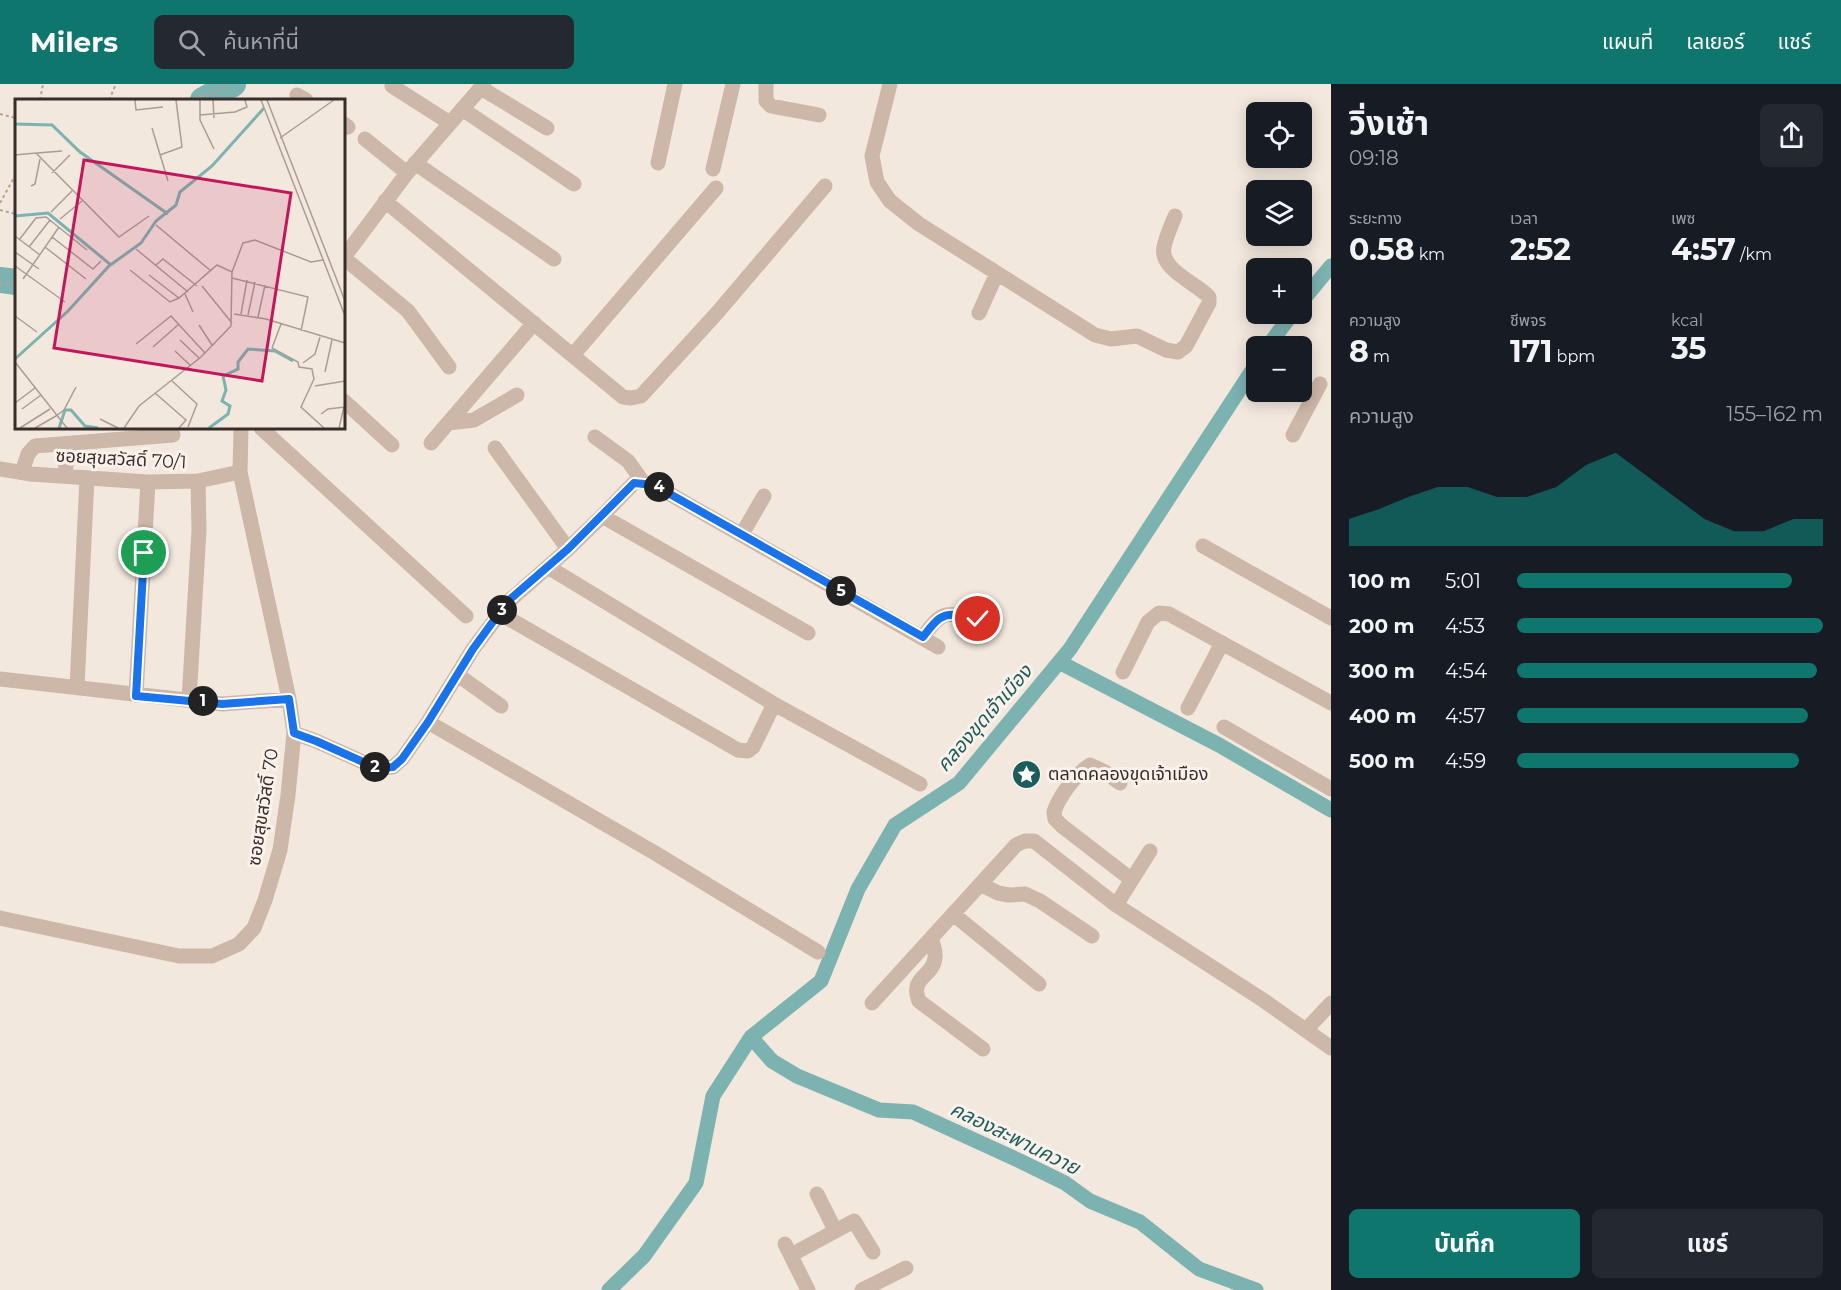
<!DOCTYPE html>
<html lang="th">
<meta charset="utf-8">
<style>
:root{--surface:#171b24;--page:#242831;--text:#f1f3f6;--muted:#9ea1a6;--accent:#0f766e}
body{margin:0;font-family:Montserrat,"Noto Sans Thai",sans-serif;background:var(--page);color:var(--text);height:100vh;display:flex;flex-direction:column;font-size:22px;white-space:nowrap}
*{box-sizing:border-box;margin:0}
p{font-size:20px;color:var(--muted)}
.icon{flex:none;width:33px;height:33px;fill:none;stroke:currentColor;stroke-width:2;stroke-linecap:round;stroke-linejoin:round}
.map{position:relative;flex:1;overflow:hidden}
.drawer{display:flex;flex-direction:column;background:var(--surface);width:510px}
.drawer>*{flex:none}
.fabs{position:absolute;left:1246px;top:18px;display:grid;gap:12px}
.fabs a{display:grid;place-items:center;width:66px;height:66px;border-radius:9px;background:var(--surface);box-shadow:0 3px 15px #0003;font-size:30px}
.pin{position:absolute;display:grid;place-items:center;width:51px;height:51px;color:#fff;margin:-26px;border:3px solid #fff;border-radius:50%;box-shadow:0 2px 6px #0007}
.km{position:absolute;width:30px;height:30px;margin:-15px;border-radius:50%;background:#222;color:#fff;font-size:16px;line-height:30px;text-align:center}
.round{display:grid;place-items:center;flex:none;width:63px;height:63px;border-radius:9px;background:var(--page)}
.head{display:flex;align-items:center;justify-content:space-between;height:102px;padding:0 18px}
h1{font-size:33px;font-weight:700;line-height:45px}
.stats{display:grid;grid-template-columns:repeat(3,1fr);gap:9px;height:102px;padding:6px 18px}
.stats div{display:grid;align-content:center}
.stats b{font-size:30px;font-weight:700}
.stats small{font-size:16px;font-weight:400}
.stats p{font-size:16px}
.chart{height:168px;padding:12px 18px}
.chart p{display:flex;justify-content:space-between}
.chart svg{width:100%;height:108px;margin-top:6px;fill:var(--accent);opacity:.7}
.button{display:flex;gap:12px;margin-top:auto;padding:12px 18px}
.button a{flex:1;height:69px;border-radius:9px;background:var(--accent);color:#fff;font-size:24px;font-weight:700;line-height:69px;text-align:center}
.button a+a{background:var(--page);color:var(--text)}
ul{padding:0 18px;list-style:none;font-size:20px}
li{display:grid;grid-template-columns:96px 72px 1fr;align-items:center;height:45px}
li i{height:15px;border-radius:8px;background:var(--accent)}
header{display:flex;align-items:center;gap:36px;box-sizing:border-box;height:84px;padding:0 30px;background:var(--accent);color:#fff}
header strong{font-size:28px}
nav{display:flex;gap:33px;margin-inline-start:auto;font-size:21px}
.search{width:420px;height:54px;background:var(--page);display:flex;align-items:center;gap:15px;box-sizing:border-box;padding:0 21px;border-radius:9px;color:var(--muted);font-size:22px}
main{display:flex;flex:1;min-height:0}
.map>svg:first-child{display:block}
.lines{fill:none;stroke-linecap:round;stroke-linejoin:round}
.canal{stroke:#7cb2b0;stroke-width:15}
.river{stroke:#7cb2b0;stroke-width:26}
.path{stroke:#b8a193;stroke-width:2;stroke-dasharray:3 3;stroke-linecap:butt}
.minor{stroke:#ccb7a9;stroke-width:15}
.route-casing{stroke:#fff;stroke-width:12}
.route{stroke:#1a73e8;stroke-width:8}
.labels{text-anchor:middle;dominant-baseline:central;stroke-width:6;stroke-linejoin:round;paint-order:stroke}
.street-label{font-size:18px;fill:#392d29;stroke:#fbf2eb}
.poi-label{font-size:18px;fill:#392d29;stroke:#fbf2eb;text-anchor:start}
.water-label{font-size:20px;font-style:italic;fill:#1d5c5c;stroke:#fbf2eb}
.inset-river{fill:none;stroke:#7cb2b0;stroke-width:3}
.inset-road{fill:none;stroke:#a99d96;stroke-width:1.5}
.view{fill:#c2185b;fill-opacity:0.15;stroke:#c2185b;stroke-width:3}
.inset-edge{fill:none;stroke:#392d29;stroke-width:3}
</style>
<header>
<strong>Milers</strong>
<div class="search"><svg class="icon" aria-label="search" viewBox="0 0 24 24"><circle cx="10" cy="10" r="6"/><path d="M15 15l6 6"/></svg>ค้นหาที่นี่</div>
<nav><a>แผนที่</a><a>เลเยอร์</a><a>แชร์</a></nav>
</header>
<main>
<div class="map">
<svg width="1331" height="1206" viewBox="0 0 1331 1206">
<rect width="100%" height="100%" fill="#f3e8de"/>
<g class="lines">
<path class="canal" d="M1302 217 1331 182
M1268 262 1292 230
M1059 578 1219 661 1331 726
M751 953 772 977 797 992 879 1026 913 1028 1020 1077 1065 1099 1090 1117 1140 1138 1199 1185 1256 1206
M609 1206 644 1172 696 1099 713 1012 751 953 821 897 858 805 895 741 959 699 1070 565 1257 279"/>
<path class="river" d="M203 16 233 0
M0 196 16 198"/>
<path class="path" d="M40 16 43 0
M109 16 116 0
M189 16 219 7 229 0
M0 30 16 34
M0 119 16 90
M0 126 16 130
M0 200 16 201"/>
<path class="minor" d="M766 0V17L771 22 819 31
M890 0 872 72 877 98 890 117 919 140 1095 251 1111 255 1137 252 1166 266 1178 268 1186 262 1209 219V213C1196 199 1159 185 1164 163 1166 153 1171 142 1175 132
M392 2 450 39
M481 4 547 44
M297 11 306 16
M462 25 574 100
M344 40 348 43
M365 55 407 89
M415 79 554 175
M658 79 675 0
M713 85 733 0
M385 117 623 313 631 314 641 312 717 229 825 102
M344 173 407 89 484 0
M344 174 408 227 449 283
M979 229 997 189
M573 271 716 104
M344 317 392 361
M448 339 474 336 517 311
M261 344 466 532
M1293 351 1320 300
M595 353 628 377 643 398
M431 359 534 239
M63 360 66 382 64 392
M495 364 568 465
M0 385 31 390 148 398 198 397 240 388
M22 388 28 370 35 362 173 351
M602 432 634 399 643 398 654 401 938 563
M742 450 764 412
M1203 462 1331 534
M548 483 774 620 920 700
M499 529 738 666 748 667 753 663 774 620
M923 553C942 526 946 528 978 535
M1123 588 1148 538 1159 529 1169 530 1331 619
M458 591 501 622
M0 595 222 620 289 615
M77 603 87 394
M136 611 148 398
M189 616 199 446 198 397
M1188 624 1222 559
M428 638 655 769 818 868
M1224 643 1331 705
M294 649 316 657 372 682 382 684 393 683 402 675 428 638 473 565 509 517 568 465 602 432 808 549
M1120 699 1105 688 1090 681C1076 690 1059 712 1054 728L1055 735 1062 742 1132 796
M980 800 998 809 1009 811 1025 810 1040 817 1092 852
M1116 821 1150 767
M953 830 1039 900
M0 834 179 872H212L239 860 254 844 265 816 280 766 288 711 294 649 289 615 240 388 241 344
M931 854C933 860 936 867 935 874 933 893 909 893 919 917L983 965
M872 919 1016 761 1025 757H1034L1116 821 1263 916 1331 964
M1306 946 1331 919
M817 1110 835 1146
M785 1160 808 1206
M791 1171 854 1137 873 1168
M862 1206 906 1184"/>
</g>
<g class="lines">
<defs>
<path id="route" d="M144 469 136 612 222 620 289 615 294 649 316 657 372 682 382 684 393 683 402 675 428 638 473 565 508 517 568 465 634 399 654 401 923 553C942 527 946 528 978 535"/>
</defs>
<use href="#route" class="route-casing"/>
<use href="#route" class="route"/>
</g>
<defs>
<symbol id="sight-disc" viewBox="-11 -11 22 22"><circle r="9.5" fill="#1d5c5c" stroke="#fbf2eb"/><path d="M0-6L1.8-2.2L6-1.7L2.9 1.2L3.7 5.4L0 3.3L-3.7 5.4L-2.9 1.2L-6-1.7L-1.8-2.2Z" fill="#fff"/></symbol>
</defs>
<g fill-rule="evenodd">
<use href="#sight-disc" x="1010" y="674" width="33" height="33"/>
</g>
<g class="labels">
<g class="street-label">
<text transform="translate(121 375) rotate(3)">ซอยสุขสวัสดิ์ 70/1</text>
<text transform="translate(263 723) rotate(-81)">ซอยสุขสวัสดิ์ 70</text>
</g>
<g class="poi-label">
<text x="1048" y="690">ตลาดคลองขุดเจ้าเมือง</text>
</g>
<g class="water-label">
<text transform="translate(984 634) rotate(-49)">คลองขุดเจ้าเมือง</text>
<text transform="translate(1015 1054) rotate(26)">คลองสะพานควาย</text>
</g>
</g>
<g transform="translate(15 15)">
<rect width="330" height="330" fill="#f3e8de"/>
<path class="inset-river" d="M0 25 37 26 65 53 153 115M0 117 33 114 96 166M0 260 53 212 94 167 126 144 141 122 161 106 165 93 197 67 249 9M44 329 50 311H56L70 327 83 329M194 329 213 315 215 307 207 302 211 291 208 277 223 270V263L233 250 260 252 278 262"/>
<path class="inset-road" d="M120 1 121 11 148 8M185 1V21L199 50M198 1 199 19M246 1 330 217M252 1 330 202M185 16 220 13 232 8 230 1M137 29 153 82M265 39 319 1M22 54 47 52M0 56 21 54 104 138 134 117M145 56 167 48 161 1M37 74 55 56M16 87 20 85 25 60M36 113 57 92M45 120 67 102M141 126 196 172M0 137 25 156M37 138 78 170 86 162M4 141 21 119 31 118 72 151M14 148 35 121M30 148 71 180M121 150 173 193M0 153 24 170M141 166 148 160 182 187M0 167 50 203M115 171 155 203 164 199M134 176 164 199 202 166 217 173M217 179 293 198 286 232M8 180 44 128M187 187 217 224M170 195 178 213M219 215 251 220 330 244M226 215 232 181M233 216 240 183M0 217 22 233M243 218 250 186M184 226 197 246M165 241 184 259M121 245 156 217 190 254M138 248 164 225M257 249 283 263 284 268 297 270 299 280 286 308 309 329M257 249 266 225M160 252 175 266M0 263 52 329M288 264 300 255 305 238M310 273 317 241M157 282 182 305 173 328M300 287 330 282M140 294 171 321 164 329M0 304 20 289M7 310 26 296M306 315 313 310 330 308M41 317 49 311 61 288M85 320 103 329M5 329 35 310M20 329 41 317M109 329 124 307 186 258 216 227 217 173 228 144 240 141 296 163 308 161M324 329 329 308"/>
<path class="view" d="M69 61 276 94 247 282 39 249Z"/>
<rect width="330" height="330" class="inset-edge"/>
</g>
</svg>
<div class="fabs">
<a><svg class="icon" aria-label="locate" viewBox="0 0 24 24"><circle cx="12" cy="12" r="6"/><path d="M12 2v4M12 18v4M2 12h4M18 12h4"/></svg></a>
<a><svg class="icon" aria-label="layers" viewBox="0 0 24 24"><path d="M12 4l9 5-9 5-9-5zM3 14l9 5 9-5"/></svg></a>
<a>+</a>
<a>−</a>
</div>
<div class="pin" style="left:144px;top:469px;background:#1e9e55"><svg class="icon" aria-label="arrive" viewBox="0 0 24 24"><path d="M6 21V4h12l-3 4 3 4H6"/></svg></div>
<div class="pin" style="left:978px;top:535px;background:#d93025"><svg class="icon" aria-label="check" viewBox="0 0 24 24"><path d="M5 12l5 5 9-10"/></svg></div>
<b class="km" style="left:203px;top:617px">1</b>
<b class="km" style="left:375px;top:683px">2</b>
<b class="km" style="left:502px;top:526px">3</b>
<b class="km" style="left:659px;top:403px">4</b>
<b class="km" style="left:841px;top:507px">5</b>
</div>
<section class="drawer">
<div class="head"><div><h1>วิ่งเช้า</h1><p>09:18</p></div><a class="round"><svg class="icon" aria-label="share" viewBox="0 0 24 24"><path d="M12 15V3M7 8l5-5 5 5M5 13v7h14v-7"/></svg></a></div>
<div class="stats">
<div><p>ระยะทาง</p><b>0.58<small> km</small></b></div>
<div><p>เวลา</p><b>2:52</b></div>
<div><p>เพซ</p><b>4:57<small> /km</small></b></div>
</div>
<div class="stats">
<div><p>ความสูง</p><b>8<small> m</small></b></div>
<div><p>ชีพจร</p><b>171<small> bpm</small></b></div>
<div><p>kcal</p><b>35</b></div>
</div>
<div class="chart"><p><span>ความสูง</span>155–162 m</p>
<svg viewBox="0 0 160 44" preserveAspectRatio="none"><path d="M0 44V33L10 29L20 24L30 20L40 20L50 24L60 24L70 20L80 11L90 6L100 15L110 24L120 33L130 38L140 38L150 33L160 33V44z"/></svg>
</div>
<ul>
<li><b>100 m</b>5:01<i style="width:90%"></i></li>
<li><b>200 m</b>4:53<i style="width:100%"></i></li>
<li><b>300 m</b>4:54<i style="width:98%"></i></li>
<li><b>400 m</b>4:57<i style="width:95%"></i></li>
<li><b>500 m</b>4:59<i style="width:92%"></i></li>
</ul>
<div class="button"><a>บันทึก</a><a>แชร์</a></div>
</section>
</main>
